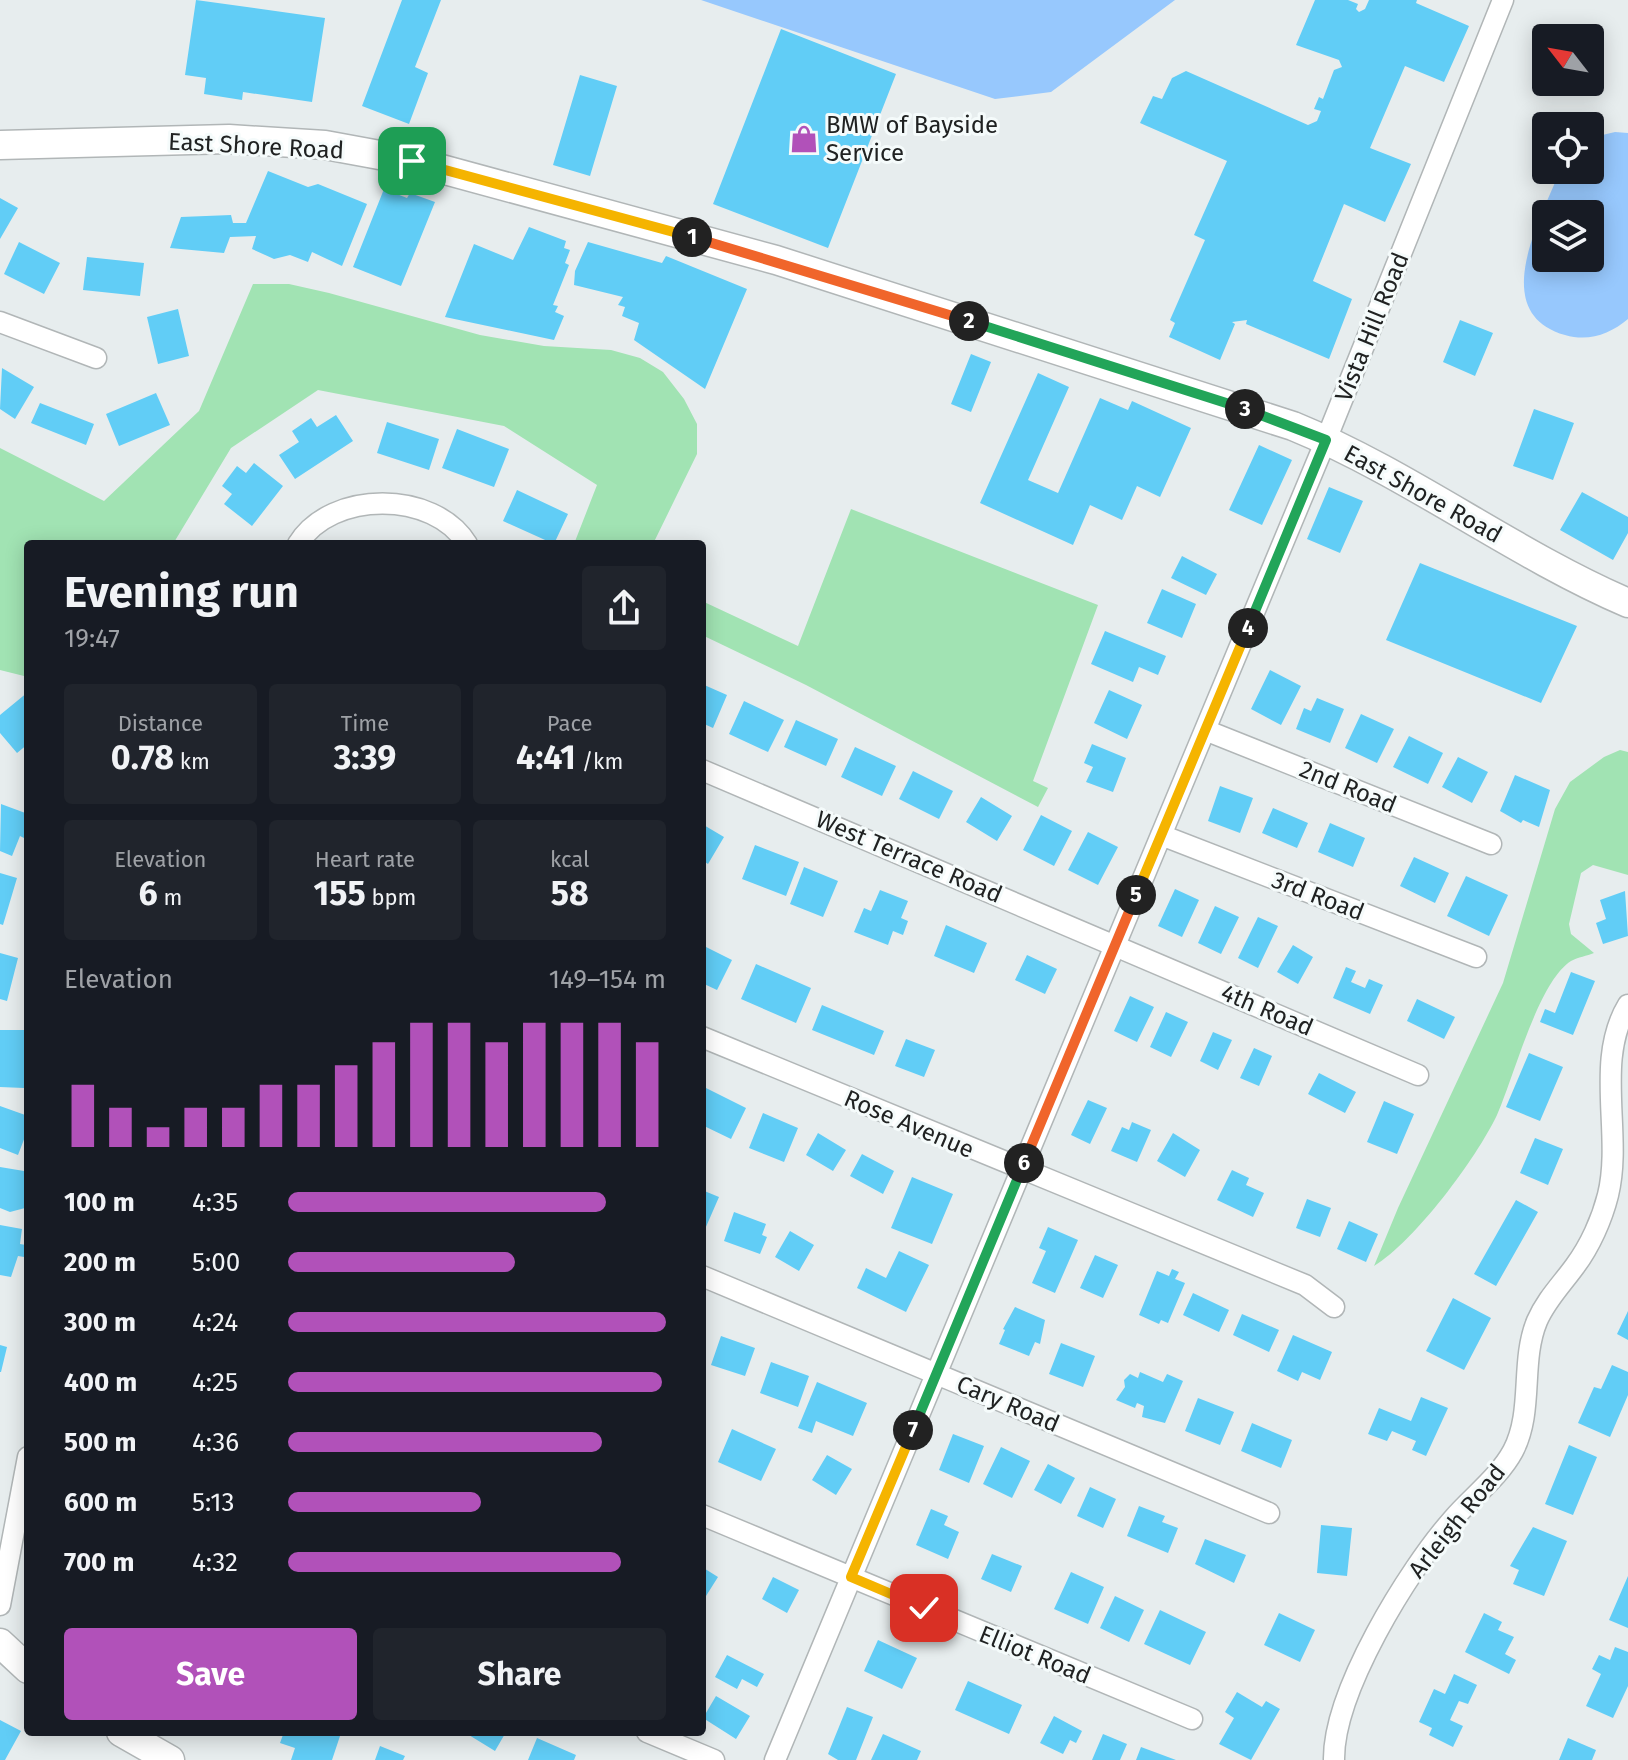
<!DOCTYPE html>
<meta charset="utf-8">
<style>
:root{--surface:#171b24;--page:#20242c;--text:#f1f3f6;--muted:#9ea1a6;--accent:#b151b9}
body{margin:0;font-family:"Fira Sans",sans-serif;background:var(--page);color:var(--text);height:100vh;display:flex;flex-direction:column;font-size:30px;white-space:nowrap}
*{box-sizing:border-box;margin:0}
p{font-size:26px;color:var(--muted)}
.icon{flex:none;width:44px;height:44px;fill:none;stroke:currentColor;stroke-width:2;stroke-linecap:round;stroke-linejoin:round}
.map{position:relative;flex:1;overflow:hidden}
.drawer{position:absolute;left:24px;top:540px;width:682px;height:1196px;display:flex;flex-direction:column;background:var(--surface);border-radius:8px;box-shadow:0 4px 20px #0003}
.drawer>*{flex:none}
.needle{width:52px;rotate:301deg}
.fabs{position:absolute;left:1532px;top:24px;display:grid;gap:16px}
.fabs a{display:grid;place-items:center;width:72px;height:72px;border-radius:8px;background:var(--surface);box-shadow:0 4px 20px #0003;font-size:40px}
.pin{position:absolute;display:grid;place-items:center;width:68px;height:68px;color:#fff;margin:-34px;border-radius:16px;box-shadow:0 4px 12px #0006}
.km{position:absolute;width:40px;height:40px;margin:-20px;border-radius:50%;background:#222;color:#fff;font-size:22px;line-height:40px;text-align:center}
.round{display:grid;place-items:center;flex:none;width:84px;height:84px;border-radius:8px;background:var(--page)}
.headline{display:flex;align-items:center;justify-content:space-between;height:136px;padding:0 40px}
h1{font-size:44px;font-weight:700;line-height:60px}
.metrics{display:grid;grid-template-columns:repeat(3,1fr);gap:12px;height:136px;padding:8px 40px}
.metrics div{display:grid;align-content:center;border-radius:8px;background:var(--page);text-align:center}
.metrics b{font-size:34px;font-weight:700}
.metrics small{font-size:22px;font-weight:400}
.metrics p{font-size:22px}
.chart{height:224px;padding:16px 40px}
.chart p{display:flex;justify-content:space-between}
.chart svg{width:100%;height:144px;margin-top:8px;stroke:var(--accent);stroke-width:6}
.button{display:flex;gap:16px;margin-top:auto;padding:16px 40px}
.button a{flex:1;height:92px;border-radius:8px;background:var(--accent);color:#fff;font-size:32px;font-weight:700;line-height:92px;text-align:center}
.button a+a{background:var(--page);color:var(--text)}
ul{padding:0 40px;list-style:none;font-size:26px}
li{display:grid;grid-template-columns:128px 96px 1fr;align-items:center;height:60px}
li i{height:20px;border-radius:10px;background:var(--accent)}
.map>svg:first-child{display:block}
.green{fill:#a1e3b3}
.water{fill:#97c8fd;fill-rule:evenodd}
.building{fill:#61cdf6}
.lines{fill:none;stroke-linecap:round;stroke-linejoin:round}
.street-casing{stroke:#b1b6b7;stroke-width:23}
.secondary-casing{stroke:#b1b6b7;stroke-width:31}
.street{stroke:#fff;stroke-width:20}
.secondary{stroke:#fff;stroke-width:28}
.split-1-casing{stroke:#fff;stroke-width:16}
.split-2-casing{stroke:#fff;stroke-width:16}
.split-3-casing{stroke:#fff;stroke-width:16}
.split-4-casing{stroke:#fff;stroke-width:16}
.split-5-casing{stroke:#fff;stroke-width:16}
.split-6-casing{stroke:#fff;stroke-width:16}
.split-7-casing{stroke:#fff;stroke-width:16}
.split-8-casing{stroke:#fff;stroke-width:16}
.split-1{stroke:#f5b400;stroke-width:10}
.split-2{stroke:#f0652b;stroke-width:10}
.split-3{stroke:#22a559;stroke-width:10}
.split-4{stroke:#22a559;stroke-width:10}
.split-5{stroke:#f5b400;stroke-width:10}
.split-6{stroke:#f0652b;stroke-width:10}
.split-7{stroke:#22a559;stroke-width:10}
.split-8{stroke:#f5b400;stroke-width:10}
.labels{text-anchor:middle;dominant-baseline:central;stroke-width:6;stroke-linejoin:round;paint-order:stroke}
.poi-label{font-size:24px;fill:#202222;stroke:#f5fbfb;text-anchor:start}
.street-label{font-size:24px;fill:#202222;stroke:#f5fbfb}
</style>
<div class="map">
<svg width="1628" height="1760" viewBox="0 0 1628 1760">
<rect width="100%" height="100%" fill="#e7edee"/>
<path class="green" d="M253 284H289L329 293 480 335 544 346 611 350 640 358 663 372 684 399 697 424V454L653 544H574L597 485 504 426 318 390 231 448 173 544H28V677L0 670V448L104 501 199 411Z
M851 509 1098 605 1033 781 1048 788 1038 807 806 685 702 635V601L798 646Z
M1620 750 1628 752V875L1593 865 1581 873 1569 924 1571 934 1594 953C1587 956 1578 957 1571 961 1538 982 1514 1077 1497 1115 1476 1159 1415 1241 1374 1266L1398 1208 1503 983 1555 809 1570 782 1604 757Z"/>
<path class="water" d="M701 0H1175L1051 92 995 99Z
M1615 132 1628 133V319C1610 334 1589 342 1565 335 1486 312 1542 218 1560 170H1590V138ZM1546 214H1590V258H1546Z"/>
<path class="building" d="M196 0 325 18 312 102 243 92 242 100 204 94 206 78 185 75Z
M402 0H441L415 67 428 73 409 124 362 106Z
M1315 0H1348L1358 4 1356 9 1359 12 1365 9 1369 0H1417L1416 3 1469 26 1444 82 1405 66 1370 148 1411 164 1385 222 1344 204 1313 281 1352 299 1329 359 1246 324 1247 320 1232 322 1235 324 1220 360 1169 337 1175 323 1170 320 1205 240 1194 235 1227 161 1140 123 1153 96 1162 99 1172 78 1186 71 1308 125 1317 121 1321 111 1314 109 1319 97 1323 99 1334 70 1342 67 1339 60 1296 45Z
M781 29 896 74 828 248 713 204Z
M580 75 617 86 590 176 553 165Z
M268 171 308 187 318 184 367 204 342 266 312 252 308 262 290 255 274 259 252 249 256 236 230 237 224 253 170 248 181 217 231 215 233 223H246Z
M384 189 407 198 410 193 435 202 401 286 353 267Z
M0 198 18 208 0 239Z
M529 227 566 241 564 248 570 250 565 263 569 265 553 305 558 306 555 312 564 316 554 340 445 317 474 244 513 260Z
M19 242 60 263 44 294 4 274Z
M588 242 662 263 666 256 747 289 705 389 634 340 639 323 622 316 625 307 618 305 623 297 574 285 575 271Z
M87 257 144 263 140 296 83 290Z
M178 309 189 356 158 364 147 317Z
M1460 320 1493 333 1475 376 1443 362Z
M971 354 991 362 971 412 951 404Z
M2 368 34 387 15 419 0 409Z
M1038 373 1069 387 1028 480 1058 493 1100 398 1128 410 1132 401 1191 428 1160 497 1137 486 1122 520 1090 505 1073 545 980 503Z
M156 393 170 425 119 446 106 414Z
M40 403 94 424 86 445 31 423Z
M1534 409 1574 423 1553 480 1513 466Z
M336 415 353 441 295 479 279 455 299 442 292 431 311 418 317 427Z
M387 422 439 439 429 470 377 453Z
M457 429 509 449 494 487 442 468Z
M1259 445 1292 460 1262 525 1229 510Z
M254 463 283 486 252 526 224 504 232 494 222 486 237 466 246 473Z
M1329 487 1363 501 1340 553 1307 539Z
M517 490 568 514 554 544 503 521Z
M1582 492 1628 517V533L1613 560 1560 530Z
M1182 556 1217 574 1206 595 1171 578Z
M1420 563 1577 626 1541 703 1386 640Z
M1162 589 1196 604 1182 638 1147 623Z
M1105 631 1166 656 1158 675 1139 667 1133 682 1091 664Z
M1270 670 1301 686 1281 725 1251 709Z
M702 684 727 695 713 728 702 723Z
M1109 690 1142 705 1127 739 1094 723Z
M28 692V744L17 753 0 733V715Z
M1317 698 1344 709 1330 743 1296 729 1304 708 1311 711Z
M744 701 784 720 768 752 729 734Z
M1361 714 1394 729 1377 763 1345 748Z
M796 720 838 739 826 766 784 747Z
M1409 736 1443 753 1428 784 1393 767Z
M1092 744 1126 758 1113 792 1086 782 1093 767 1084 763Z
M855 747 896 766 882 796 841 777Z
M1458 757 1488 772 1472 803 1442 787Z
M913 771 953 791 939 819 899 799Z
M1515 775 1550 790 1539 827 1523 820 1521 823 1500 811Z
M1220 786 1253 798 1240 833 1208 821Z
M981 797 1012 816 997 841 966 822Z
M1 804 28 814V833L26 839 20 836 12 856 0 851Z
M1273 808 1308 823 1297 848 1262 833Z
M1041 815 1072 831 1054 866 1023 850Z
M1330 823 1365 838 1353 867 1318 852Z
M702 824 724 837 708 864 702 860Z
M1088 832 1118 847 1098 885 1068 870Z
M755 845 799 862 786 896 742 879Z
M1414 857 1449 873 1435 903 1400 886Z
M804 867 838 881 823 917 790 904Z
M0 873 17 878 3 925 0 924Z
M1466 876 1508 895 1489 936 1447 916Z
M1175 889 1199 900 1182 937 1158 926Z
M880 890 908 901 901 918 908 921 903 935 893 931 888 945 854 932 864 908 871 911Z
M1625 891 1628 936 1603 944 1596 923 1606 919 1600 900Z
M1215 906 1239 917 1221 954 1198 943Z
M1258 917 1278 926 1258 968 1238 958Z
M946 925 987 943 974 973 934 956Z
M702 945 732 960 717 990 702 983Z
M1293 945 1313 957 1298 984 1277 972Z
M0 953 18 958 7 1001 0 999Z
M1027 955 1057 969 1045 994 1015 980Z
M756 964 811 988 796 1023 741 999Z
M1346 967 1356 971 1351 982 1365 988 1369 979 1383 985 1370 1014 1333 998Z
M1571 972 1595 981 1573 1035 1540 1022 1545 1009 1555 1013Z
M1130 996 1154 1007 1137 1042 1114 1031Z
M1417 999 1455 1017 1444 1039 1407 1021Z
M822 1005 884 1031 874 1055 812 1030Z
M1166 1012 1188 1022 1171 1057 1150 1047Z
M0 1030H25L24 1088 0 1087Z
M1213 1032 1232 1040 1218 1070 1200 1061Z
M906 1039 935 1050 924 1077 895 1066Z
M1254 1048 1272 1056 1259 1086 1240 1078Z
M1529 1053 1563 1067 1540 1121 1506 1107Z
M1319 1073 1356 1092 1345 1113 1308 1094Z
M702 1086 746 1108 731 1139 702 1125Z
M1088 1100 1107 1108 1090 1144 1071 1135Z
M1384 1101 1414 1114 1397 1154 1367 1142Z
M0 1106 28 1116V1129L18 1155 0 1148Z
M763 1113 798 1128 784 1162 749 1148Z
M1132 1122 1151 1130 1137 1162 1111 1151 1122 1127 1129 1130Z
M818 1133 846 1150 833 1171 806 1155Z
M1173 1133 1200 1150 1185 1177 1157 1161Z
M1535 1138 1563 1149 1548 1185 1520 1173Z
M862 1154 894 1171 883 1194 850 1176Z
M0 1167 24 1171V1175L28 1176 25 1208 10 1212 0 1208Z
M1232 1170 1249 1178 1246 1185 1264 1193 1253 1217 1217 1200Z
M912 1177 953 1194 932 1244 891 1228Z
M702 1190 719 1197 702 1236Z
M1307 1199 1331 1208 1320 1237 1296 1228Z
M1516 1200 1538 1212 1496 1286 1474 1274Z
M734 1212 766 1224 762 1235 767 1237 760 1254 724 1241Z
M1349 1221 1378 1234 1366 1262 1337 1249Z
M0 1225 22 1229 20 1244 26 1245 24 1257 18 1256 11 1277 0 1275Z
M1048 1227 1078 1240 1055 1293 1032 1283 1046 1251 1039 1248Z
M790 1231 814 1245 799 1271 775 1257Z
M899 1251 929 1265 906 1312 857 1288 866 1268 886 1278Z
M1095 1255 1118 1265 1103 1298 1080 1288Z
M1172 1269 1179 1272 1175 1279 1185 1283 1168 1323 1161 1320 1159 1324 1139 1315 1157 1271 1169 1276Z
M1193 1293 1229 1310 1219 1332 1183 1315Z
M1453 1298 1491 1318 1464 1370 1426 1351Z
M1015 1307 1045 1320 1040 1344 1035 1342 1029 1356 999 1344 1005 1330 1003 1329Z
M1628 1311V1340L1617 1334Z
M1242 1314 1279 1330 1269 1352 1233 1335Z
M1293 1335 1332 1352 1320 1380 1302 1372 1298 1381 1277 1371Z
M721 1336 755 1348 745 1376 711 1365Z
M1061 1343 1095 1356 1083 1387 1049 1374Z
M0 1345 7 1347 1 1372H0Z
M771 1362 809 1376 798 1407 760 1393Z
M1612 1365 1628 1372V1395L1610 1437 1578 1423 1594 1387 1601 1389Z
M1140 1372 1163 1382 1167 1374 1183 1381 1165 1423 1142 1417 1144 1406 1137 1403 1135 1408 1116 1400 1125 1387 1124 1380 1130 1374 1138 1378Z
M817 1382 867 1403 853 1436 816 1421 812 1433 798 1428Z
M1421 1397 1448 1408 1426 1456 1412 1450 1416 1441 1392 1431 1387 1441 1368 1434 1379 1408 1411 1421Z
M1198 1398 1234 1412 1220 1445 1185 1431Z
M1252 1423 1292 1440 1281 1468 1241 1451Z
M732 1429 776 1449 761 1481 718 1462Z
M953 1434 984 1446 969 1483 939 1470Z
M1569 1445 1597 1457 1573 1515 1545 1504Z
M1001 1447 1030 1461 1012 1498 983 1484Z
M827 1455 852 1469 836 1495 812 1480Z
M1048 1464 1075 1478 1061 1504 1034 1490Z
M1090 1487 1116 1499 1103 1528 1077 1516Z
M1139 1506 1165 1516 1162 1522 1178 1528 1168 1553 1127 1536Z
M931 1509 948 1516 944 1525 959 1532 948 1559 916 1545Z
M1321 1525 1352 1528 1347 1576 1317 1573Z
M1533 1527 1567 1541 1544 1596 1513 1584 1519 1570 1510 1566Z
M1205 1539 1246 1555 1234 1583 1195 1564Z
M992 1554 1022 1566 1011 1592 981 1579Z
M702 1567 718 1577 706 1596 702 1594Z
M1071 1572 1104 1587 1088 1624 1054 1609Z
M1628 1576V1628L1609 1620Z
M773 1577 799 1590 787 1613 762 1599Z
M1115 1596 1144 1610 1129 1642 1100 1628Z
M1160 1610 1206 1632 1190 1665 1144 1644Z
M1279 1613 1315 1630 1300 1662 1264 1645Z
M1484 1613 1502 1622 1498 1630 1514 1637 1505 1654 1516 1660 1509 1674 1465 1652Z
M878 1640 917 1658 902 1689 864 1671Z
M1615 1647 1628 1652V1686L1613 1718 1586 1706 1601 1674 1592 1669 1599 1655 1610 1660Z
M727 1655 764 1674 757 1687 742 1679 737 1689 715 1677Z
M1454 1674 1477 1685 1468 1704 1459 1701 1450 1720 1463 1726 1453 1747 1429 1735 1432 1728 1419 1722 1434 1689 1445 1694Z
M968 1681 1022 1705 1009 1734 955 1710Z
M1237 1692 1262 1707 1266 1701 1280 1709 1251 1760 1219 1744 1234 1718 1225 1712Z
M716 1696 750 1716 736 1739 703 1718Z
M847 1707 873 1717 856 1760H838L828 1754Z
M1054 1716 1082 1731 1076 1743 1070 1740 1063 1754 1040 1743Z
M0 1720 21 1731 5 1760H0Z
M284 1732H339L341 1733 332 1760H291L295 1748 280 1743Z
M464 1732H506L495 1751Z
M883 1734 921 1751 917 1760H871Z
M1103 1734 1127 1744 1120 1760H1092Z
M537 1738 576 1755 574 1760H528Z
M1568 1738 1596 1750 1592 1760H1559Z
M380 1746 405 1756 403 1760H375Z
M1141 1747 1176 1760H1136Z"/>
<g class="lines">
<defs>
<path id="street" d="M0 322 96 358
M298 544C331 490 434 490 467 544
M1205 730 1491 844
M702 770 1418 1075
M1161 835 1476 957
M702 1037 1305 1285 1334 1307
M702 1276 1269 1513
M702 1515 1192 1719
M0 1605 28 1457
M647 1732 714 1760
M775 1760 1326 440 1503 0
M1334 1760C1333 1692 1408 1570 1453 1519 1472 1497 1499 1477 1513 1451 1534 1411 1520 1362 1537 1321 1546 1300 1562 1284 1575 1266 1590 1246 1602 1219 1608 1195 1623 1134 1594 1061 1628 1005"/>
<path id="secondary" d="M0 145 229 139 325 145 412 161 776 260 1293 426C1410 474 1512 553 1628 603
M0 1643 28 1669
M121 1732 170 1760"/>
</defs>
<use href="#street" class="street-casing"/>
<use href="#secondary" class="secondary-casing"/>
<use href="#street" class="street"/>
<use href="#secondary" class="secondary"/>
</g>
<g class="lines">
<defs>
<path id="split-1" d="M412 161 692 237"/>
<path id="split-2" d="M692 237 969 321"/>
<path id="split-3" d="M969 321 1245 409"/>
<path id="split-4" d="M1245 409 1326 440 1248 628"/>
<path id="split-5" d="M1136 895 1248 628"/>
<path id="split-6" d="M1024 1163 1136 895"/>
<path id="split-7" d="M913 1430 1024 1163"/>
<path id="split-8" d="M913 1430 851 1577 924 1608"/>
</defs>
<use href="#split-1" class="split-1-casing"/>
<use href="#split-2" class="split-2-casing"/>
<use href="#split-3" class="split-3-casing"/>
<use href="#split-4" class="split-4-casing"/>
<use href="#split-5" class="split-5-casing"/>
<use href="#split-6" class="split-6-casing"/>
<use href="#split-7" class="split-7-casing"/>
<use href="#split-8" class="split-8-casing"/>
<use href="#split-1" class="split-1"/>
<use href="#split-2" class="split-2"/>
<use href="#split-3" class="split-3"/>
<use href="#split-4" class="split-4"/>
<use href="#split-5" class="split-5"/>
<use href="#split-6" class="split-6"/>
<use href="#split-7" class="split-7"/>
<use href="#split-8" class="split-8"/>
</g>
<defs>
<symbol id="shop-bare" viewBox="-9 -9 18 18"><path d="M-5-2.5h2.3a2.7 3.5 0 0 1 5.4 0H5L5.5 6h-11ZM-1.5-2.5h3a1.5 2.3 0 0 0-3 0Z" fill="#b151b9" stroke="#f5fbfb" stroke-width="2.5" paint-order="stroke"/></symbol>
</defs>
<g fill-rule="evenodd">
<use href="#shop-bare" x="784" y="119" width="40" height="40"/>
</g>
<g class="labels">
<g class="poi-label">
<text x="826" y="125">BMW of Bayside<tspan x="826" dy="28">Service</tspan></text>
</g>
<g class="street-label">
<text transform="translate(256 146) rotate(3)">East Shore Road</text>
<text transform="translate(1372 327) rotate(-68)">Vista Hill Road</text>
<text transform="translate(1423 494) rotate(29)">East Shore Road</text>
<text transform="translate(1348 787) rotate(22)">2nd Road</text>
<text transform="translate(909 857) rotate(23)">West Terrace Road</text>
<text transform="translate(1318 896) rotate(21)">3rd Road</text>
<text transform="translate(1267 1010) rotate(23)">4th Road</text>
<text transform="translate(909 1124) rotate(23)">Rose Avenue</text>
<text transform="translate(1008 1404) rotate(23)">Cary Road</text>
<text transform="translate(1457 1521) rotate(-51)">Arleigh Road</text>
<text transform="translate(1035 1655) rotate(22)">Elliot Road</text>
</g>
</g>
</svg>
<div class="fabs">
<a><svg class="needle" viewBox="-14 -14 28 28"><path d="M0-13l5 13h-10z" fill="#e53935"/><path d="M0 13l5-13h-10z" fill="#9ea1a6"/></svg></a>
<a><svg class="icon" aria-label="locate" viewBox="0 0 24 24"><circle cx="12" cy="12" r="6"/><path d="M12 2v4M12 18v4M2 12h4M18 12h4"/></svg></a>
<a><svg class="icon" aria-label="layers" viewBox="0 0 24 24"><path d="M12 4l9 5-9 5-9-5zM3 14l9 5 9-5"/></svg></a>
</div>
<div class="pin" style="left:412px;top:161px;background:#1e9e55"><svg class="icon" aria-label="arrive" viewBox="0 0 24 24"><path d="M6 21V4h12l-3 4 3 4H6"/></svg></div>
<div class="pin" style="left:924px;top:1608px;background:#d93025"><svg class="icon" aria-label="check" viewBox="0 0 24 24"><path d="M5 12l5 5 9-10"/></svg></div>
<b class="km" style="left:692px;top:237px">1</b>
<b class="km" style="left:969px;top:321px">2</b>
<b class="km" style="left:1245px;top:409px">3</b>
<b class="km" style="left:1248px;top:628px">4</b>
<b class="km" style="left:1136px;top:895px">5</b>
<b class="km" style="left:1024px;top:1163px">6</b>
<b class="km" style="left:913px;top:1430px">7</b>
<section class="drawer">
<div class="headline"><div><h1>Evening run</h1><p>19:47</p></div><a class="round"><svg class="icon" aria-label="share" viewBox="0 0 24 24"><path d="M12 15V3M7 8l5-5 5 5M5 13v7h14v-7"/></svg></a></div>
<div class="metrics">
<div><p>Distance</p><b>0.78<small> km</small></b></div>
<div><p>Time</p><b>3:39</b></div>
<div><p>Pace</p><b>4:41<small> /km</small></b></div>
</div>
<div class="metrics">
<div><p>Elevation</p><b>6<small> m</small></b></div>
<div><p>Heart rate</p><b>155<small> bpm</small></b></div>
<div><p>kcal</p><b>58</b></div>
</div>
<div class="chart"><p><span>Elevation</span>149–154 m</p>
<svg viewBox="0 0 160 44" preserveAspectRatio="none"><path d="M5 44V25M15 44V32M25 44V38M35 44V32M45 44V32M55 44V25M65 44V25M75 44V19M85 44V12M95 44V6M105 44V6M115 44V12M125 44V6M135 44V6M145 44V6M155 44V12"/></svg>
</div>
<ul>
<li><b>100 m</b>4:35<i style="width:84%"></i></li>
<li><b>200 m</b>5:00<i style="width:60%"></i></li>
<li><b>300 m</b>4:24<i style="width:100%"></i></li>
<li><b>400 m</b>4:25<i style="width:99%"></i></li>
<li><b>500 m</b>4:36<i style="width:83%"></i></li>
<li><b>600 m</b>5:13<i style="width:51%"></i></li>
<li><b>700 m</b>4:32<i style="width:88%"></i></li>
</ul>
<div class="button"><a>Save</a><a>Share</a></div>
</section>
</div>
